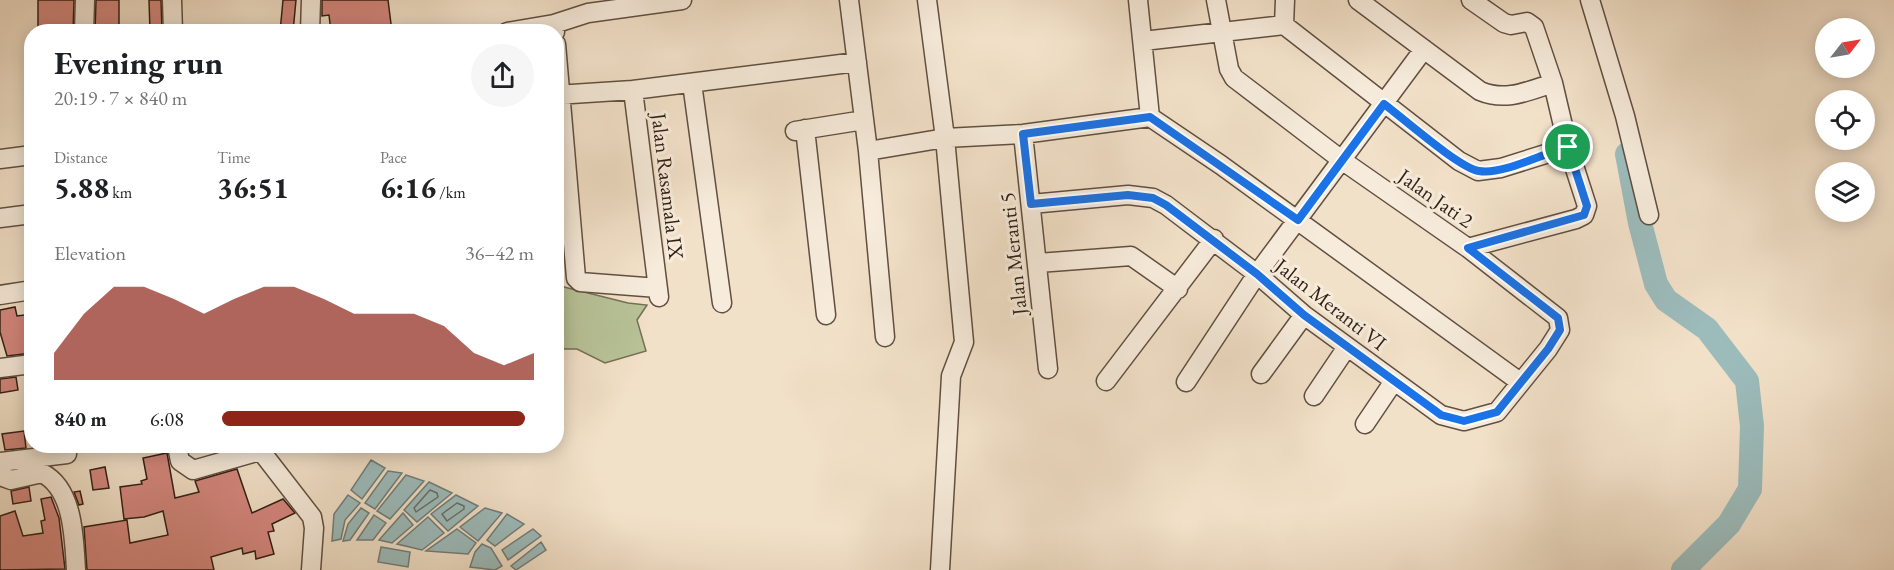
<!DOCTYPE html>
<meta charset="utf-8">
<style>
:root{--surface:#fff;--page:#f6f6f6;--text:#202124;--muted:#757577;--accent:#8f2418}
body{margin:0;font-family:"EB Garamond",serif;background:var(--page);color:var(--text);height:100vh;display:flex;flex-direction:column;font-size:22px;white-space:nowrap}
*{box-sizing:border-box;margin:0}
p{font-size:20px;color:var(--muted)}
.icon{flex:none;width:33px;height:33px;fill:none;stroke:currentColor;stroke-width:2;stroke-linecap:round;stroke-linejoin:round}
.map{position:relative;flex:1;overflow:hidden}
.panel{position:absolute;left:24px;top:24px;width:540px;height:429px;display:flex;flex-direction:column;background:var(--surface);border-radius:24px;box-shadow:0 3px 15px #0003}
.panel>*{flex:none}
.needle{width:39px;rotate:59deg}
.buttons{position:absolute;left:1815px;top:18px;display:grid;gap:12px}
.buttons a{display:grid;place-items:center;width:60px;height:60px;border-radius:50%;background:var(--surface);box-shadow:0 3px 15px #0003;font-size:30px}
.pin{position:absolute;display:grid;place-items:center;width:51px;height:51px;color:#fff;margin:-26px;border:3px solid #fff;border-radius:50%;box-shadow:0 2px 6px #0007}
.round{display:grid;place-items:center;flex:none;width:63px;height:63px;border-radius:32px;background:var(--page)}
.overview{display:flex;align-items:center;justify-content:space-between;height:102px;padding:0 30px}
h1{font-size:33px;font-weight:700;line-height:45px}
.metrics{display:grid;grid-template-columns:repeat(3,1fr);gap:9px;height:102px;padding:6px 30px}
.metrics div{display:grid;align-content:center}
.metrics b{font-size:30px;font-weight:700}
.metrics small{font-size:16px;font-weight:400}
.metrics p{font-size:16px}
.chart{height:168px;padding:12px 30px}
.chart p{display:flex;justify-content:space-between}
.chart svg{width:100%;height:108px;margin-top:6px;fill:var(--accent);opacity:.7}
ul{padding:0 30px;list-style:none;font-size:20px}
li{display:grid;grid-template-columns:96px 72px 1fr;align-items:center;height:45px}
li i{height:15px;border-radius:8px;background:var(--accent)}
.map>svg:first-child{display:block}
.green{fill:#b8c398;stroke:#747056;stroke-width:1.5}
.water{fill:#9cbcbc;stroke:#717d79;stroke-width:1.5}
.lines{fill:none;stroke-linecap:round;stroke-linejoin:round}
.shore{stroke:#666d68;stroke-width:1.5}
.river{stroke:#9cbcbc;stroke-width:24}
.building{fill:#d4877e;stroke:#311e15;stroke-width:1.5}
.minor-casing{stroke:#614f42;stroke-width:21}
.minor{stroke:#f7ecdc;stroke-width:18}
.route-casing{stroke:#fff;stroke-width:12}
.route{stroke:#1a73e8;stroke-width:8}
.labels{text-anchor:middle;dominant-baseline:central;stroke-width:6;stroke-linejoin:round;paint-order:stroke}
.street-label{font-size:21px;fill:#311e15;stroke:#f7ecdc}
</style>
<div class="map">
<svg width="1894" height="570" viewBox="0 0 1894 570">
<rect width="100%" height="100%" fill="#f2e1c9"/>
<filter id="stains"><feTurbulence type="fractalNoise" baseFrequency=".00333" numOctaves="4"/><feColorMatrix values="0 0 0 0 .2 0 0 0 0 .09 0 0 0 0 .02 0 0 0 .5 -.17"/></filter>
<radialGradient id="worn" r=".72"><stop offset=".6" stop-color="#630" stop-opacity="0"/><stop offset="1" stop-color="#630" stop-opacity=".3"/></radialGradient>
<path class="green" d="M556 285 628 303 647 305 637 320 646 351 605 363 577 349H557Z"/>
<path class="water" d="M371 460 385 468 362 499 351 490Z
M388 471 402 473 375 509 365 503Z
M406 475 424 481 390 519 377 511Z
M429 482 452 493 417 522 404 510Z
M348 495 360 503 345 520 341 539 332 541 334 514Z
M456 495 478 506 448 531 431 514Z
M361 508 369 513 350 540 343 541 348 524Z
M485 508 502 513 478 541 460 527Z
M403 513 413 525 392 543 379 540Z
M507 514 524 524 495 546 487 540Z
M374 515 386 523 373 540H357Z
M428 517 444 533 422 550 397 544Z
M457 529 476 543 468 554 426 551Z
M533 529 541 536 508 560 502 550Z
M541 542 546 550 516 570 511 566Z
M482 544 491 548 502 566 495 570 470 567 475 552Z
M381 547 410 552 408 567 378 562Z"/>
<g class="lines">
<path class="shore" d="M430 490 437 493 438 497 416 512 414 508Z
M457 503 464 506V509L447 521 442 514Z"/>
<path class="river" d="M1627 154 1640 223 1656 284 1666 300 1707 329 1747 381 1752 426 1750 489 1729 524 1683 570"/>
</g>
<path class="building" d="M38 0H74L73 32H38Z
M96 0H119V32H95Z
M149 0H161L162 31H150Z
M283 0H296L293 32H280Z
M322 0H388L392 32H331L329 15 322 16Z
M15 307 17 316 32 314V353L7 356 0 332V310Z
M16 377 18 390 0 393V379Z
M24 431 26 448 5 450 2 434Z
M167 453 175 498 199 492 195 481 237 469 252 513 283 499 295 513 272 524 274 531 268 532 274 554 256 559 255 551 243 554 242 548 211 557 214 570H87L84 527 127 520 130 543 168 535 163 511 144 517 124 519 120 487 142 484 141 481 147 479 143 458Z
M105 467 109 488 93 490 90 470Z
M29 487 31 501 13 504 11 491Z
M80 491 83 504 79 505 74 492Z
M51 497 59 518 65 569 0 570V516L15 511 23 536 43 533 41 521 45 520 41 499Z"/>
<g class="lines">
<defs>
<path id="minor" d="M172 0 173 32
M849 0 868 151 885 337
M927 0 945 138 1023 134 1150 117 1221 165 1520 382
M1138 0 1150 117
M1358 0 1480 91C1506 102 1528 91 1553 83
M1590 0 1625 116 1649 215
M1284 25 1285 0
M84 32 85 0
M310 32 311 0
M507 32 554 24
M555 32 554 24 588 13 682 0
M1143 41 1284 25 1459 161 1478 171 1501 168 1568 147
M556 44 576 278 580 282 658 288
M692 83 722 303
M633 90 659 297
M556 95 633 90 857 62
M805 129 826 315
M795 131 864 120
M1023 134 1048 369
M868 151 945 138 964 342 951 376 940 570
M0 159 32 155
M1031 204 1128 195 1153 198 1166 205 1257 274 1304 315 1441 415 1464 421 1497 412 1548 349 1560 330 1558 318 1468 248 1343 161 1234 78 1229 69 1216 0
M0 218 32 214
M1468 248 1576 219 1584 215 1587 206 1568 147 1553 83 1534 27 1527 22 1511 25 1504 23 1471 0
M1038 263 1131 256 1178 289
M0 295 32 290
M0 368 32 364
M1261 374 1304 315
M1106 381 1214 239
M1186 382 1257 274 1424 49
M1314 396 1347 347
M1365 424 1394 381
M177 446 180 461 193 470 260 451
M257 446 312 517 314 528 311 570
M0 462 67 454
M0 476 11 480 42 473C74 489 74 539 76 570"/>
</defs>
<use href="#minor" class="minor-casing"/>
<use href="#minor" class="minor"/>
</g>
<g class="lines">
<defs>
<path id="route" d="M1384 104C1403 118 1459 168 1479 171 1504 175 1543 153 1568 147L1587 206 1584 215 1468 248 1558 318 1560 330 1548 349 1497 412 1464 421 1441 415 1304 315 1257 274 1166 205 1153 198 1128 195 1031 204 1023 134 1150 117 1298 220Z"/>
</defs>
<use href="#route" class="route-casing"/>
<use href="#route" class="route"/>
</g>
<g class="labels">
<g class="street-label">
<text transform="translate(668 186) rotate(83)">Jalan Rasamala IX</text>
<text transform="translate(1436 198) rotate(35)">Jalan Jati 2</text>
<text transform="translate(1013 254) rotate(-96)">Jalan Meranti 5</text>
<text transform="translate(1331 304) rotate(38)">Jalan Meranti VI</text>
</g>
</g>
<rect width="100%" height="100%" filter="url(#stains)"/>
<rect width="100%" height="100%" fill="url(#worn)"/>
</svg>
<div class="buttons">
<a><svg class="needle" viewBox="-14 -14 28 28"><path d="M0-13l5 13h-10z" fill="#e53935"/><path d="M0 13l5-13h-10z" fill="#757577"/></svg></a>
<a><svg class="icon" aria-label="locate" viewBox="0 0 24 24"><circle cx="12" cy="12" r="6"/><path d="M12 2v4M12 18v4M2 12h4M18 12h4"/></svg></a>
<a><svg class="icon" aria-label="layers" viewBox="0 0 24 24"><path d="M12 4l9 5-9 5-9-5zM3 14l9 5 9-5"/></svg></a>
</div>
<div class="pin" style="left:1568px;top:147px;background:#1e9e55"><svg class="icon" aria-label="arrive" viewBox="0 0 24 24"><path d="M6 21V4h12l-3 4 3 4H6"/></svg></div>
<section class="panel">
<div class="overview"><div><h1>Evening run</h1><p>20:19 · 7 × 840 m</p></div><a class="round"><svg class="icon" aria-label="share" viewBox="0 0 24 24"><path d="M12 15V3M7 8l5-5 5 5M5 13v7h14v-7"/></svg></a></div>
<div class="metrics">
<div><p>Distance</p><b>5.88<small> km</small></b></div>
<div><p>Time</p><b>36:51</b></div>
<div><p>Pace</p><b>6:16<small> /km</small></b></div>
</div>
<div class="chart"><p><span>Elevation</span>36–42 m</p>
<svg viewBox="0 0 160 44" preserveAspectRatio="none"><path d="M0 44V33L10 17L20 6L30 6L40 11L50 17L60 11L70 6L80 6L90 11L100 17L110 17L120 17L130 22L140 33L150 38L160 33V44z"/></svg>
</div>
<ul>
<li><b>840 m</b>6:08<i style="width:97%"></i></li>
</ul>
</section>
</div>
